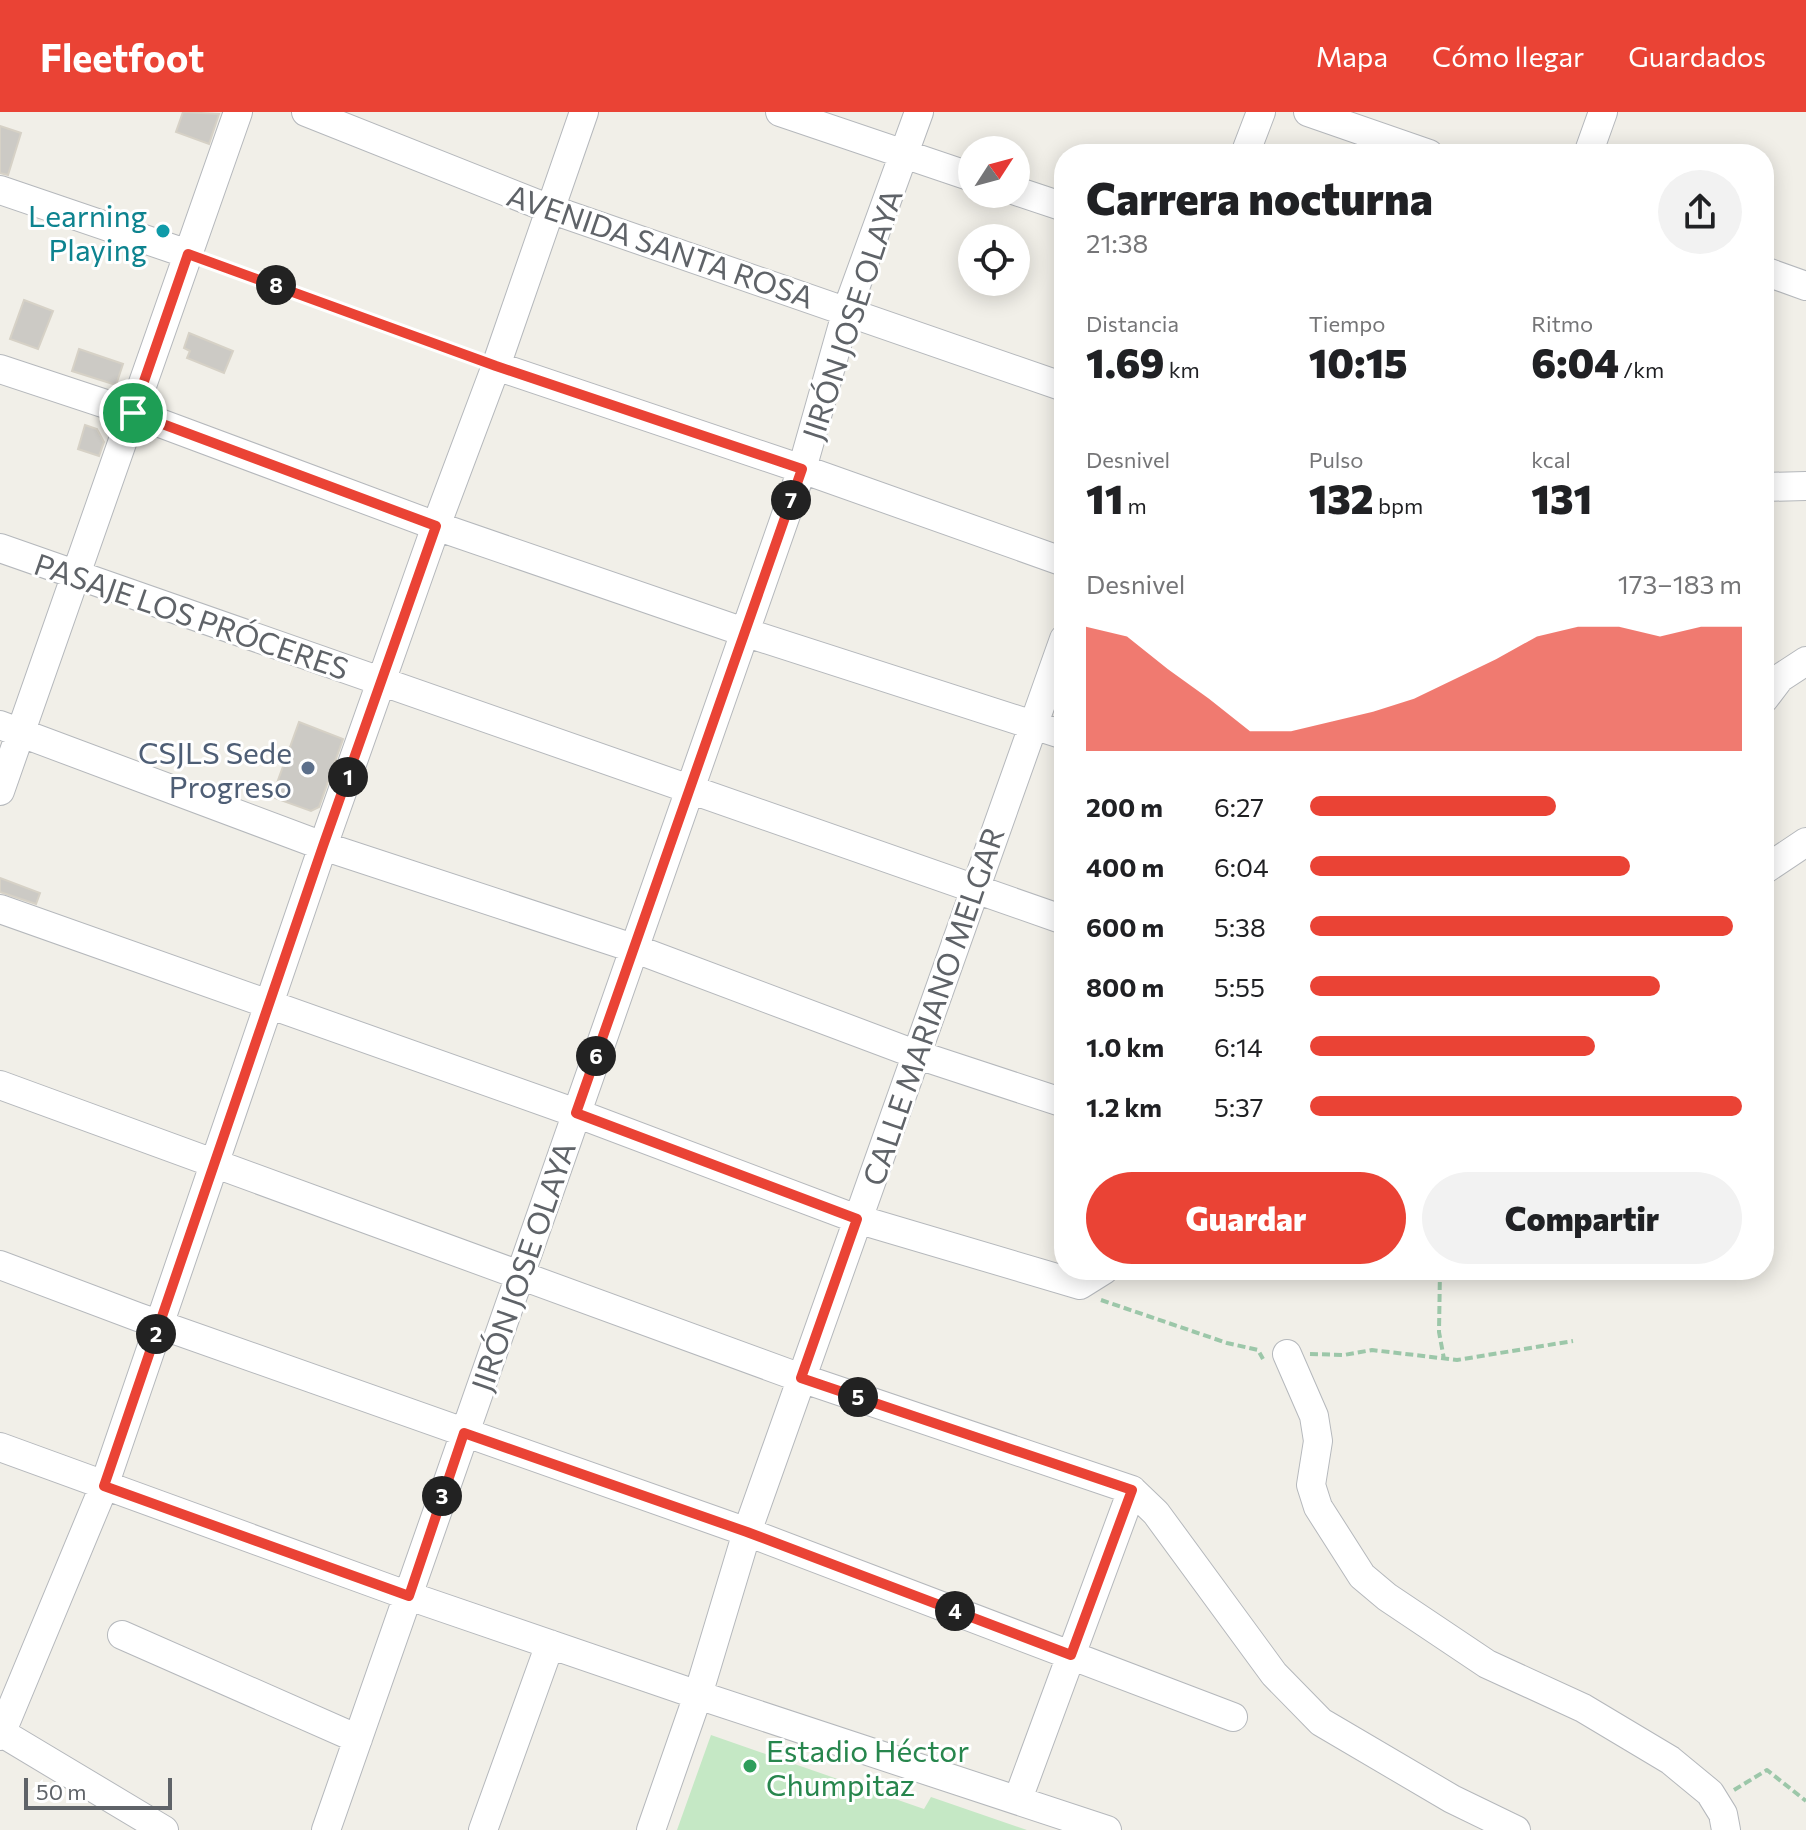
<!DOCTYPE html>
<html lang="es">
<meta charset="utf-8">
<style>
:root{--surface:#fff;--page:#f2f2f2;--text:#202124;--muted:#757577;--accent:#ea4335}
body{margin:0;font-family:Commissioner,sans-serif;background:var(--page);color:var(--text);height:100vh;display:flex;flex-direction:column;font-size:30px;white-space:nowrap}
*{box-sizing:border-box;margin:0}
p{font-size:26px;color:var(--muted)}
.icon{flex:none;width:44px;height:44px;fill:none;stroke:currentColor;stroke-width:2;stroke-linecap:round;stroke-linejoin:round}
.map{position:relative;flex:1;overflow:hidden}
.side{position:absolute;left:1054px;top:32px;width:720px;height:1136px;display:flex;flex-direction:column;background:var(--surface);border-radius:32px;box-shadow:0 4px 20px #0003}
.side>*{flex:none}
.needle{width:52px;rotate:54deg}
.fabs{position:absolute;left:958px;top:24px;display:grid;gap:16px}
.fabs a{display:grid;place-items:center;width:72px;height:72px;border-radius:50%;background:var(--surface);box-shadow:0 4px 20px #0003;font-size:40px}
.scale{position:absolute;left:24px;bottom:20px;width:148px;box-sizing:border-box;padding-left:8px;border:4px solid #5f6368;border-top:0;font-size:22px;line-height:28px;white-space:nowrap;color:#5f6368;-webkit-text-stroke:6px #fff;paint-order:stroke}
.pin{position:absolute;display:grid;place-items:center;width:68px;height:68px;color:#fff;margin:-34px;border:4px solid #fff;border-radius:50%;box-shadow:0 2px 8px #0007}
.km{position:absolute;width:40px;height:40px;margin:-20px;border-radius:50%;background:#222;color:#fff;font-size:22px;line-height:40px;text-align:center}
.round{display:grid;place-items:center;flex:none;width:84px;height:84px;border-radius:42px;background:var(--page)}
.summary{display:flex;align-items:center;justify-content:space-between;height:136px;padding:0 32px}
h1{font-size:44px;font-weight:800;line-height:60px}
.metrics{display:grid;grid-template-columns:repeat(3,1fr);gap:12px;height:136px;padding:8px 32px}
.metrics div{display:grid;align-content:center}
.metrics b{font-size:40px;font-weight:800}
.metrics small{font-size:22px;font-weight:400}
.metrics p{font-size:22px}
.chart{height:224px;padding:16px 32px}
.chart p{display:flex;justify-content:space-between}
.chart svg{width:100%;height:144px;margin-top:8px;fill:var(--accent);opacity:.7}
.cta{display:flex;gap:16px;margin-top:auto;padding:16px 32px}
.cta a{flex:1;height:92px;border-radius:48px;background:var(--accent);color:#fff;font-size:32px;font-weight:800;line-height:92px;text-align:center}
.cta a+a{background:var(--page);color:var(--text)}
ul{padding:0 32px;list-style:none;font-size:26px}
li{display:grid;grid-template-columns:128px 96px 1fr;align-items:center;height:60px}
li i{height:20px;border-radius:10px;background:var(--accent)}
header{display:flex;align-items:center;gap:48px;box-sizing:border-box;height:112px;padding:0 40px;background:var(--accent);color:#fff}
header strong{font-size:38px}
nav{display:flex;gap:44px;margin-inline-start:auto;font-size:28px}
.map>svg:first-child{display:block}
.green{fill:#c5e8c5}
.building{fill:#cccac5;stroke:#d6d1c6;stroke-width:2}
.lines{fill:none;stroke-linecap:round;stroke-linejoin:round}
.minor-casing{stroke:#b5b8bc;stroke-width:30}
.path{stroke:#9cc7a9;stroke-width:4;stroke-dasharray:8 4;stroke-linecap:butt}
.minor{stroke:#fff;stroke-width:28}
.route-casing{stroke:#fff;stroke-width:16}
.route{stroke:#ea4335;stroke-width:10}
.culture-dot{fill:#0f9aa8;stroke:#fff;stroke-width:3}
.service-dot{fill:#5c6f8a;stroke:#fff;stroke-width:3}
.leisure-dot{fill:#2e9e5b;stroke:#fff;stroke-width:3}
.labels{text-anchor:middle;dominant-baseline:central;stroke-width:6;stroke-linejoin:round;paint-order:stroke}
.culture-label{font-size:30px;fill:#0d838f;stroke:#fff;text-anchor:end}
.street-label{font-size:30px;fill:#5f6368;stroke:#fff}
.service-label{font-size:30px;fill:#4e5e75;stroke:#fff;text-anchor:end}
.leisure-label{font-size:30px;fill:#27864d;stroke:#fff;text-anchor:start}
</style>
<header>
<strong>Fleetfoot</strong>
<nav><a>Mapa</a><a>Cómo llegar</a><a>Guardados</a></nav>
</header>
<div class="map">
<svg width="1806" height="1718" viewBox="0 0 1806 1718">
<rect width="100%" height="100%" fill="#f1efe8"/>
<path class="green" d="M711 1623 924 1697 931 1685 1027 1718H677Z"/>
<path class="building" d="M183 0 219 2 209 32 176 20Z
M0 14 21 21 8 63 0 61Z
M24 188 53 199 38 237 10 227Z
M189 221 233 239 224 261 187 246 190 239 184 236Z
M79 237 123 252 116 273 72 259Z
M85 313 97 317 104 330 99 344 78 337Z
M299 610 343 627 319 695 311 699 272 685Z
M0 766 40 781 36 792 0 780Z"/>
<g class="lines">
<defs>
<path id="minor" d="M306 0 550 97 1064 275
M780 0 972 65
M1308 0 1429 42
M1245 42 1261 0
M1588 42 1603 0
M0 78 188 142
M1016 79 1064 95
M1764 159 1806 174
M496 254 802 357 1064 450
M0 257 133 301 436 414 744 520 1064 623
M1764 375 1806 374
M0 436 1064 808
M1764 587 1780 566 1806 549
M0 613 323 734 633 836 915 942 1064 991
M0 679 238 0
M1764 758 1806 730
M0 797 576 1001 857 1107 1080 1173 1104 1158
M0 973 801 1266 1132 1378 1156 1401 1274 1562 1321 1610 1452 1687 1516 1718
M0 1153 138 1205 747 1420 1233 1605
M1287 1242 1314 1304 1318 1329 1311 1373 1318 1395 1362 1464 1387 1485 1487 1552 1583 1596 1670 1648 1710 1681 1723 1702 1726 1718
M0 1335 409 1484 698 1583 1107 1718
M122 1523 358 1627
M2 1621 164 1718
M0 1624 104 1374 323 734 436 414 496 254 584 0
M1018 1687 1132 1378
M326 1718 802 357 847 198 919 0
M483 1718 550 1532
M651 1718 698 1583 747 1420 1064 527"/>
</defs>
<use href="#minor" class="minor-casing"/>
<path class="path" d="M209 149 475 246
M1440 1158 1439 1220 1444 1247
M1101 1188 1227 1231 1258 1238 1263 1247
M1310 1242 1344 1243 1372 1238 1457 1248 1573 1229
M1734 1678 1767 1658 1806 1689"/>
<use href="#minor" class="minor"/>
</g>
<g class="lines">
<defs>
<path id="route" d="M188 142 496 254 802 357 576 1001 857 1107 801 1266 1132 1378 1071 1543 747 1420 464 1321 409 1484 104 1374 323 734 436 414 133 301Z"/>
</defs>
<use href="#route" class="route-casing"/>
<use href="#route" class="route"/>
</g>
<circle class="culture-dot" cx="163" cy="119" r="8"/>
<circle class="service-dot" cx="308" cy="656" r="8"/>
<circle class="leisure-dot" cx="750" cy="1654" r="8"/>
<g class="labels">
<g class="culture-label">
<text x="147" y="102">Learning<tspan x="147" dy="34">Playing</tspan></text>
</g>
<g class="street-label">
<text transform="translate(661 133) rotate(19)">AVENIDA SANTA ROSA</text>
<text transform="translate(851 202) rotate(-72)">JIRÓN JOSE OLAYA</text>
<text transform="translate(192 503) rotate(19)">PASAJE LOS PRÓCERES</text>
<text transform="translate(932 894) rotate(-71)">CALLE MARIANO MELGAR</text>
<text transform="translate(522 1154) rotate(-71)">JIRÓN JOSE OLAYA</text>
</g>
<g class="service-label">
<text x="292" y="639">CSJLS Sede<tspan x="292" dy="34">Progreso</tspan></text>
</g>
<g class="leisure-label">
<text x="766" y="1637">Estadio Héctor<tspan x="766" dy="34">Chumpitaz</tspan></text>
</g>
</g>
</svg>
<div class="fabs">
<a><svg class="needle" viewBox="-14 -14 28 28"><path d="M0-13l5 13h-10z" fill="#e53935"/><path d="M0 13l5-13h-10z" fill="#757577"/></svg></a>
<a><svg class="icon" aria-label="locate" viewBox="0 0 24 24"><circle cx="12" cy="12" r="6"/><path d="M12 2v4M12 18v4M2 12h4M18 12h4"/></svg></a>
</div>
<div class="scale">50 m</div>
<div class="pin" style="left:133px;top:301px;background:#1e9e55"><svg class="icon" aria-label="arrive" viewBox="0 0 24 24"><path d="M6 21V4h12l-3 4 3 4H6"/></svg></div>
<b class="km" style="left:348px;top:665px">1</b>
<b class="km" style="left:156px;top:1222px">2</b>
<b class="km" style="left:442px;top:1384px">3</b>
<b class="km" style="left:955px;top:1499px">4</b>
<b class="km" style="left:858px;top:1285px">5</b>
<b class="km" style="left:596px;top:944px">6</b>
<b class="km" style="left:791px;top:388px">7</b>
<b class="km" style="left:276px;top:173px">8</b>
<section class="side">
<div class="summary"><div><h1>Carrera nocturna</h1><p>21:38</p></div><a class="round"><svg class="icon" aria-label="share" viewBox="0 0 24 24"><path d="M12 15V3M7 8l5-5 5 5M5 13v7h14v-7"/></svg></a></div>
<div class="metrics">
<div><p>Distancia</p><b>1.69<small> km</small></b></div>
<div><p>Tiempo</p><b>10:15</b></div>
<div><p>Ritmo</p><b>6:04<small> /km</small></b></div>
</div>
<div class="metrics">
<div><p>Desnivel</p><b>11<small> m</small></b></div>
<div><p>Pulso</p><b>132<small> bpm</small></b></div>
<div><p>kcal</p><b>131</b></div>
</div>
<div class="chart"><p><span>Desnivel</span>173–183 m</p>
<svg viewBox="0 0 160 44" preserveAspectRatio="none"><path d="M0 44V6L10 9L20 19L30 28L40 38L50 38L60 35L70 32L80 28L90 22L100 16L110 9L120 6L130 6L140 9L150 6L160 6V44z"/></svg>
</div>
<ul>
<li><b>200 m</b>6:27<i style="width:57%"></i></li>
<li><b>400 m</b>6:04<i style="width:74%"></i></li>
<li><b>600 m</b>5:38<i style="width:98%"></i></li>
<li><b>800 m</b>5:55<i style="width:81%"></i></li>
<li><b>1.0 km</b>6:14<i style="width:66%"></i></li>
<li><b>1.2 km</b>5:37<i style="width:100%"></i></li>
</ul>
<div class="cta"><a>Guardar</a><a>Compartir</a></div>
</section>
</div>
